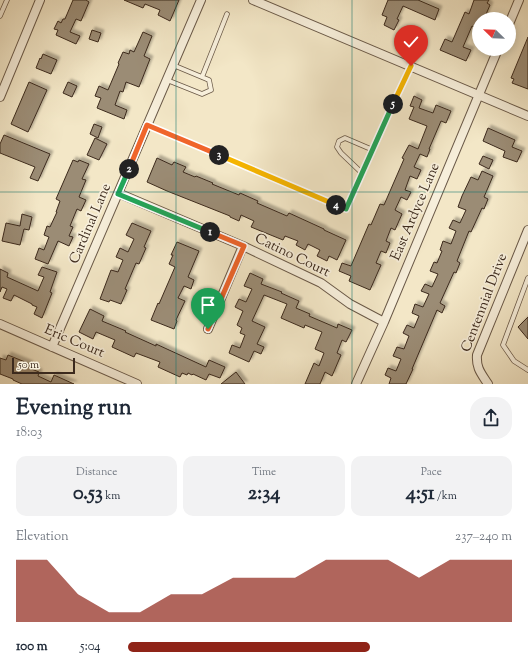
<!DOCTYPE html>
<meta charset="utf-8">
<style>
:root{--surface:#fff;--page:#f2f2f3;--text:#1f2937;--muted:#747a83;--accent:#8f2418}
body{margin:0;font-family:"Sorts Mill Goudy",serif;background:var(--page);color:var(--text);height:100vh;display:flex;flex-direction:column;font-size:15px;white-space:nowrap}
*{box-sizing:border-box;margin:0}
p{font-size:13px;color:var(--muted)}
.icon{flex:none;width:22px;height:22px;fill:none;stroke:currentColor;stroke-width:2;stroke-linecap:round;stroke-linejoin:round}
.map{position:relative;height:384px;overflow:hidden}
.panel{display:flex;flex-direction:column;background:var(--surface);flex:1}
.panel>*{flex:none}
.needle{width:26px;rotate:293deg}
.buttons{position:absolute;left:472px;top:12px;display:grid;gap:8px}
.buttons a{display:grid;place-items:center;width:44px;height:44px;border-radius:50%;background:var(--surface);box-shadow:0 2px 10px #0003;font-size:20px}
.scale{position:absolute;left:12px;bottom:10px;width:63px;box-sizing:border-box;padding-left:4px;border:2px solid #3c2a1d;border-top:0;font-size:11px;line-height:14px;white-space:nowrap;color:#3c2a1d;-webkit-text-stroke:3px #f7efdb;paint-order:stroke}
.pin{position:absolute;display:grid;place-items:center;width:34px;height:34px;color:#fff;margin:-41px -17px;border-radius:50% 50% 50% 0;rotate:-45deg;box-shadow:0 0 4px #0007}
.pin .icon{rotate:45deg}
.km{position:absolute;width:20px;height:20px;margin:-10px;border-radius:50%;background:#222;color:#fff;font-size:11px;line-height:20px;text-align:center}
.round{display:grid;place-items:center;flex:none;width:42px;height:42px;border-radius:16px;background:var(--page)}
.overview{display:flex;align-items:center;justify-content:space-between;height:68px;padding:0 16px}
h1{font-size:22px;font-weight:700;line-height:30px}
.metrics{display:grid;grid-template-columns:repeat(3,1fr);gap:6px;height:68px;padding:4px 16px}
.metrics div{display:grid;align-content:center;border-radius:10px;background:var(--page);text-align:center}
.metrics b{font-size:20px;font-weight:700}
.metrics small{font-size:11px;font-weight:400}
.metrics p{font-size:11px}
.chart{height:112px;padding:8px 16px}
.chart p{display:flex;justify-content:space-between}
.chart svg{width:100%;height:72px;margin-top:4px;fill:var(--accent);opacity:.7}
ul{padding:0 16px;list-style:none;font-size:13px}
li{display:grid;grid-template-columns:64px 48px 1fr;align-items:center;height:30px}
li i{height:10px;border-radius:5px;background:var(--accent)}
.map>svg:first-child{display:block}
.building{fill:#9b8c75;stroke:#3c2a1d;filter:url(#shadow)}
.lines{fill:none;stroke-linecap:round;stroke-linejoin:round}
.lane-casing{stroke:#6a5948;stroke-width:5.5}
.street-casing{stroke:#6a5948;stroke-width:10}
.lane{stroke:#f7efdb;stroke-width:4}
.street{stroke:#f7efdb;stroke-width:8}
.split-1-casing{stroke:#fff;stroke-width:8}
.split-2-casing{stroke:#fff;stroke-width:8}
.split-3-casing{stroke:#fff;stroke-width:8}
.split-4-casing{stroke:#fff;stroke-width:8}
.split-5-casing{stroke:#fff;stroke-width:8}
.split-6-casing{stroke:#fff;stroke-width:8}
.split-1{stroke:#f0652b;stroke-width:5}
.split-2{stroke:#22a559;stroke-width:5}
.split-3{stroke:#f0652b;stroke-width:5}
.split-4{stroke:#f5b400;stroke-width:5}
.split-5{stroke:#22a559;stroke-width:5}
.split-6{stroke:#f5b400;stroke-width:5}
.grid{fill:none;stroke:#0f766e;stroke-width:1;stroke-opacity:0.55}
.labels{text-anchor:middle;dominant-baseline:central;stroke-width:3.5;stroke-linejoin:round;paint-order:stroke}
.street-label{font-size:14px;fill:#3c2a1d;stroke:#f7efdb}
</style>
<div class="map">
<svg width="528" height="384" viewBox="0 0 528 384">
<defs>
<filter id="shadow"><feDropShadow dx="3" dy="-3" stdDeviation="1" flood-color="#0004"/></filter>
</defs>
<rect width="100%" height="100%" fill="#f3e7c7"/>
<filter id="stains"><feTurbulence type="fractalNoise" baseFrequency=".005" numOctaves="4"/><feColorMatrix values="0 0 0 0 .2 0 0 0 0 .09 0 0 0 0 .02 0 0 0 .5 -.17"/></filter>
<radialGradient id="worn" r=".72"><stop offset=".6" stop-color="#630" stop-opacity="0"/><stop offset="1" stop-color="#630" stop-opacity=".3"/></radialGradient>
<path class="building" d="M73 0H86L89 2 81 21 76 19 70 32 80 36 76 44 56 35 58 30 54 29 58 21 61 23 63 19H65Z
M124 0H179L170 21 158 15 160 10 145 4 143 8Z
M388 0H418L439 9 435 20 403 6 397 19 399 20 394 30 384 25 387 17 382 15Z
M474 0H489L487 3 490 5 484 19H479V29L472 26 463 47 471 50 466 61 440 50 445 39 452 42 465 12 469 14Z
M92 30 101 33 98 42 89 39Z
M143 32 152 36 144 56 150 59 139 87 126 82 123 92 120 91 115 105 127 110 124 119 97 108 101 98 95 96 99 86 108 90 119 64 118 63 123 52 129 54 130 50 134 52Z
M528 37V89L512 83 514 79 511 78Z
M43 54 57 60 51 74 36 68 40 58 41 59Z
M29 82 47 90 28 132 11 124Z
M68 82 77 86 72 97 63 93Z
M414 96 422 100 419 108 433 113 436 105 451 111 446 123 441 121 429 149H430L427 157 420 154 414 167 421 170 417 179 410 176 405 190 411 192 407 200 401 197 395 210 402 214 395 230 391 228 386 241 390 243 386 253 381 251 376 263 381 265 370 290 349 281 351 276 339 271 342 263 351 266 369 224 371 225 380 204 384 205 404 159 402 158 409 145 418 149 427 126 409 119 414 107 410 106Z
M94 124 102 127 98 138 90 134Z
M488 128 515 140 512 147 522 151 517 162 503 157 505 151 483 141Z
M4 135 50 154 38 181 30 178 35 167 0 153V144Z
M95 138 107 144 99 160 87 155Z
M483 156 493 160 489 169 479 164Z
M157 158 172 165 174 162 186 167 183 172 195 177 196 176 213 183 212 184 239 195 240 193 258 201 257 203 287 216 289 213 324 229V230L346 240 337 260 329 256 327 261 317 256 320 250 308 244 305 250 296 245 298 241 285 236 283 240 251 227 254 221 241 215 239 221 230 217V216L167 191 147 182Z
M73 160 78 162 79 160 89 164 82 179 86 180 79 197 86 200 81 211 77 209 70 226 73 227 69 236 73 237 69 246 58 241 48 264 35 259 39 248 44 250 49 237 44 235 47 226 50 227 57 212H56L60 201 56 199Z
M482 171 493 176 484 197 488 199 484 209 482 208 471 232 469 231 457 261 460 263 456 273 454 272 440 303 445 306 442 313 437 310 412 369H413L406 384H389L391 378 385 375 388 368 396 371 401 359 393 356 397 347 404 349 409 336 403 333 407 325 414 328 419 316 412 313 415 304 423 307 429 294 421 291 425 284 432 287 438 274 430 271 434 262 437 263 442 251 440 250 443 241 451 244 456 231 449 228 453 220 460 223 466 210 458 207 462 196 471 177 478 180Z
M22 214 32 217 29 230 24 229 20 245 2 241 6 223 20 226Z
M132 223 151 231 144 247 146 248 139 264 136 263 125 289 127 290 121 304 110 300 109 302 100 299 111 270 118 272 123 260 116 257 120 248 128 252 134 239 126 235Z
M177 242 199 251 188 277 194 280 191 289 184 286 178 298 185 301 176 320 177 321 174 329 151 320 158 303 159 304 175 267 169 264 173 255H171Z
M42 267 57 272 50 292 52 293 42 318 34 314 37 307 32 305V304L14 295 11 301 3 298 7 289 2 287 0 292V269L8 273 7 277 38 291 44 277 38 275Z
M250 273 263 279 261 284 282 292 281 293 299 301 296 308 310 314 309 316 337 328 338 324 352 330 346 342 342 340 337 353 341 355 332 376 325 372 320 384H305L314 363 319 366 324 353 315 349 322 332 305 325 304 328 281 318 287 304 264 295 252 321 265 327 257 344 264 347 261 354 254 351 249 362 229 353 232 345 240 348 245 335 240 333 242 328 237 325 243 311 235 307 239 299 246 302 252 289 244 286Z
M90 309 104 316 102 321 126 331 125 332 156 346V344L206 367 209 360 225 367 220 378 209 374 206 380 193 374 192 375 188 373 187 375 182 373 180 377 158 367 160 362 136 353 134 357 112 347 115 340 96 332 93 339 79 332Z
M528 317V339L518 327Z
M8 355 30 364 29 368 39 372 38 376 51 382 54 375 74 384H22L13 380V379L0 374V358L6 360Z
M236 372 245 384H221Z"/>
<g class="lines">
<defs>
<path id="lane" d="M0 16 7 0
M202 77 227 14
M167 80 202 94 211 90 209 80 173 65
M148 125 346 209 411 66
M362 173 341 153 337 147 339 141 345 138 373 150
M528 278 503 345 514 361 528 370"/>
<path id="street" d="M253 0 528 116
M509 24 519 0
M0 97 40 0
M118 193 243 246 321 283 350 304 384 322
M0 324 137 384
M208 329 243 246
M52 347 201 0
M356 384 384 322 498 49
M488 384C481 373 476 368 477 355L528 230"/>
</defs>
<use href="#lane" class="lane-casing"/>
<use href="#street" class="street-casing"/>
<use href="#lane" class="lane"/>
<use href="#street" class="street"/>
</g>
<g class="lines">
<defs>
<path id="split-1" d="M208 329 244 246 210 232"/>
<path id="split-2" d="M129 169 118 194 210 232"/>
<path id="split-3" d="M129 169 147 125 219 155"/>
<path id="split-4" d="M219 155 336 205"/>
<path id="split-5" d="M336 205 346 209 393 104"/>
<path id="split-6" d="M393 104 411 66"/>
</defs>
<use href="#split-1" class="split-1-casing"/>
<use href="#split-2" class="split-2-casing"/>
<use href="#split-3" class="split-3-casing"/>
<use href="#split-4" class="split-4-casing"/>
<use href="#split-5" class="split-5-casing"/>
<use href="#split-6" class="split-6-casing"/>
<use href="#split-1" class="split-1"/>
<use href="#split-2" class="split-2"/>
<use href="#split-3" class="split-3"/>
<use href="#split-4" class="split-4"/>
<use href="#split-5" class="split-5"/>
<use href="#split-6" class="split-6"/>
</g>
<path class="grid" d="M176 0V384M352 0V384M0 192H528"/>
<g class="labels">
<g class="street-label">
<text transform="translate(416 212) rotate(-67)">East Ardyce Lane</text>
<text transform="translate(91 224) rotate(-67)">Cardinal Lane</text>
<text transform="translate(292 256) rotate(26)">Catino Court</text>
<text transform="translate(485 303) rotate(-69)">Centennial Drive</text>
<text transform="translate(74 342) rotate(23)">Eric Court</text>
</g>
</g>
<rect width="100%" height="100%" filter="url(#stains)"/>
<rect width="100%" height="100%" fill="url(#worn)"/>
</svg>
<div class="buttons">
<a><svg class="needle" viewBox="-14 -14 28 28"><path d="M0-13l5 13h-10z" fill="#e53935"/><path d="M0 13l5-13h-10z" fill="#747a83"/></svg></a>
</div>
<div class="scale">50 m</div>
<div class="pin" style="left:208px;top:329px;background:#1e9e55"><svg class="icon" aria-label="arrive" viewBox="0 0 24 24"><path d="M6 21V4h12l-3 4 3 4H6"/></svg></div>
<div class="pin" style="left:411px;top:66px;background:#d93025"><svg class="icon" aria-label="check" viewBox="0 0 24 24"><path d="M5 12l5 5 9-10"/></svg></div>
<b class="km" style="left:210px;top:232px">1</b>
<b class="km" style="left:129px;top:169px">2</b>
<b class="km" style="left:219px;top:155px">3</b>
<b class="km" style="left:336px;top:205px">4</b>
<b class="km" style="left:393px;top:104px">5</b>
</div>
<section class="panel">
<div class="overview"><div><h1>Evening run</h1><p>18:03</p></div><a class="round"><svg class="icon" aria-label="share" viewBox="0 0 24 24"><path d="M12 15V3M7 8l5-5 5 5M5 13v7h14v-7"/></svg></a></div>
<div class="metrics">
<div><p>Distance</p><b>0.53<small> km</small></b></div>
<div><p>Time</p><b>2:34</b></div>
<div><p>Pace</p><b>4:51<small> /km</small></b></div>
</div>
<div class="chart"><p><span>Elevation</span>237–240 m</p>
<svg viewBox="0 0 160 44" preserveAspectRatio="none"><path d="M0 44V6L10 6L20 27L30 38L40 38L50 27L60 27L70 17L80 17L90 17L100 6L110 6L120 6L130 17L140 6L150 6L160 6V44z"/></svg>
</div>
<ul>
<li><b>100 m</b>5:04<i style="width:63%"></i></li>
</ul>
</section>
